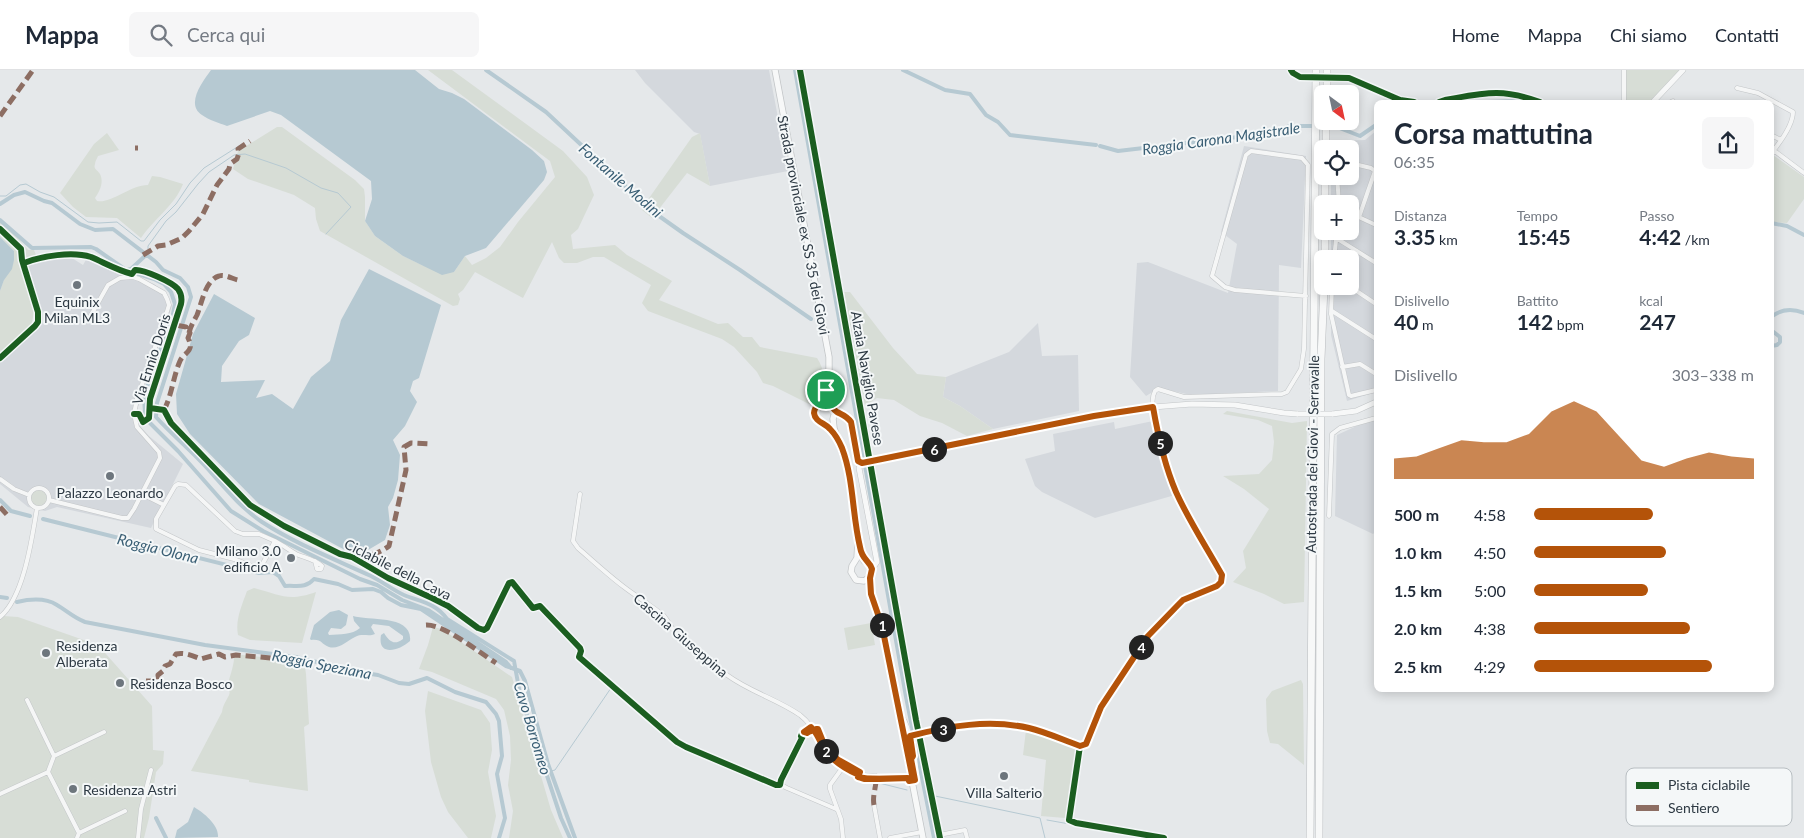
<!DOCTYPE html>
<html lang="it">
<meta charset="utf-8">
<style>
:root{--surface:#fff;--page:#f6f6f7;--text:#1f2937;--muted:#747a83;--line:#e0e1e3;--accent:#b45309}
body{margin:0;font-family:Lato,sans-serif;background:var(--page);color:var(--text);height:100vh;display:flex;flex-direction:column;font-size:19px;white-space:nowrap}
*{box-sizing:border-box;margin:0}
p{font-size:16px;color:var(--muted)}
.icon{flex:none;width:28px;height:28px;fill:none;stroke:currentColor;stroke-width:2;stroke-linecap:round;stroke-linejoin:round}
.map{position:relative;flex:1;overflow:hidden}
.panel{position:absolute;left:1374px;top:30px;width:400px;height:592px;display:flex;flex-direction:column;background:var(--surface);border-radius:8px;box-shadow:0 2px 12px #0003}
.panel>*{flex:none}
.needle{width:32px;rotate:147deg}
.buttons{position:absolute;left:1314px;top:15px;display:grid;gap:10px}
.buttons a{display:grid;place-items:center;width:45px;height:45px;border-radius:8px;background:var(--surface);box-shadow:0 2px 12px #0003;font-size:25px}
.pin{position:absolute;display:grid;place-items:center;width:42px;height:42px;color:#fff;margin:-21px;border:2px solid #fff;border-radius:50%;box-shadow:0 1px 5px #0007}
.km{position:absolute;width:25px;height:25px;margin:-12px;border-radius:50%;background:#222;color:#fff;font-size:14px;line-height:25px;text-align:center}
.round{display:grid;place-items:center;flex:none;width:52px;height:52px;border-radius:8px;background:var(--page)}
.head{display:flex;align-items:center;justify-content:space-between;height:85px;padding:0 20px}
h1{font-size:28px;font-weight:700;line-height:38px}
.figures{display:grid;grid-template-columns:repeat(3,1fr);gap:8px;height:85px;padding:5px 20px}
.figures div{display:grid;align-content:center}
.figures b{font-size:21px;font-weight:700}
.figures small{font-size:14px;font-weight:400}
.figures p{font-size:14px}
.chart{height:140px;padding:10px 20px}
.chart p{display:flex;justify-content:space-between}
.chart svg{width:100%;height:90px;margin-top:5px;fill:var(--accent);opacity:.7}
ul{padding:0 20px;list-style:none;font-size:16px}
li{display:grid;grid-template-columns:80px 60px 1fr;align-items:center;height:38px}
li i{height:12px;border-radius:6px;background:var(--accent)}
header{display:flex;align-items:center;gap:30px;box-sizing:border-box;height:70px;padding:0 25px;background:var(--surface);border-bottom:1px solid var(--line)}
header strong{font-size:24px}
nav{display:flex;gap:28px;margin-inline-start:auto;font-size:18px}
.search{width:350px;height:45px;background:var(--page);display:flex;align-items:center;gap:12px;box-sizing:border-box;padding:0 18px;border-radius:8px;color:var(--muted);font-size:19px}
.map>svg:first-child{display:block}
.built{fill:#d4d8dd}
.green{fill:#d7ddd6}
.water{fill:#b6c9d2}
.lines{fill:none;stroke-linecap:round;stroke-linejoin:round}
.stream{stroke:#b6c9d2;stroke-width:1}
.canal{stroke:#b6c9d2;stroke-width:4}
.street-casing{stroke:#c3c6c8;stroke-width:5}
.secondary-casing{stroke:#c3c6c8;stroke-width:6}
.primary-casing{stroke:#c2c5c7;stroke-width:7}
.highway-casing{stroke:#b8bbbe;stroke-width:8}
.street{stroke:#f5f6f6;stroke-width:4}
.secondary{stroke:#f7f8f8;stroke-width:5}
.primary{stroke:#f7f8f8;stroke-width:5.5}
.highway{stroke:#f7f8f8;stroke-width:7}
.street-bridge-casing{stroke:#c3c6c8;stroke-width:5;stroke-linecap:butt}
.secondary-bridge-casing{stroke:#c3c6c8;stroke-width:6;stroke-linecap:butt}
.street-bridge{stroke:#f5f6f6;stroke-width:4}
.secondary-bridge{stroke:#f7f8f8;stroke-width:5}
.quiet{stroke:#8d6e63;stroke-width:5;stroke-dasharray:10 5;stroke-linecap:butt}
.cycleway-casing{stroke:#f4f7f8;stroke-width:9}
.cycleway{stroke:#1b5e20;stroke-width:6}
.route-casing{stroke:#fff;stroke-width:10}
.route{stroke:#b45309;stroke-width:6}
.poi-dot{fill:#6d767d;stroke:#f4f7f8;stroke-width:2}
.labels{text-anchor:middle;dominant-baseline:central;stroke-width:4;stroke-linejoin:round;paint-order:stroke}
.street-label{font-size:14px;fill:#2d3943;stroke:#f4f7f8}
.poi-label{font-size:14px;fill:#2d3943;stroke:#f4f7f8}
.water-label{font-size:15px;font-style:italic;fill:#395e74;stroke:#f4f7f8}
.key{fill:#f4f7f8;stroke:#b8bec2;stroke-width:1}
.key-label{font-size:14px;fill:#2d3943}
</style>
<header>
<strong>Mappa</strong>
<div class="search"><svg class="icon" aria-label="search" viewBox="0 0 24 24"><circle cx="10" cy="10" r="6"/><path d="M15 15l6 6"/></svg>Cerca qui</div>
<nav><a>Home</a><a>Mappa</a><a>Chi siamo</a><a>Contatti</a></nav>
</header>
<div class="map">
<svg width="1804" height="768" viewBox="0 0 1804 768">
<rect width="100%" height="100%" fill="#e5e8ea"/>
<path class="built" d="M635 0H769L788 101 710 116 700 64 694 62 645 13Z
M1376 61V322L1347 331 1331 265V216H1350V189H1331V161H1350V134H1331V106H1350V79H1331V71L1365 70Z
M1244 76 1306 86 1301 198 1279 195 1278 321 1191 325 1159 318 1146 326 1130 307 1137 193 1148 192 1228 223 1237 174 1221 162Z
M64 183 83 195 87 188 120 205H128L154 214 165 223 172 236 136 343 140 356 149 366 183 394 151 458 57 437 45 441 28 437 0 414V291L38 259 40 250 27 201 29 192 37 186Z
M1038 253 1042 286 1078 285 1079 341 993 359 960 336 943 327 946 307 1009 282Z
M1376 347V461L1373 464 1335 446 1337 365Z
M1153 351 1159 385 1175 425 1095 448 1042 422 1035 416 1025 389 1055 381 1053 364 1114 352 1115 359Z"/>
<path class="green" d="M428 0H452L563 81 587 107 594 125 578 159 571 165 573 179 615 175 627 185 672 211 659 230 718 254 728 253 743 267H752L760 277 817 288C828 304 824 323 809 334L773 316 763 313 757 302 734 277 722 269 648 241 642 233 651 215 604 187H593L577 193H564L559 188 552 172 523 228 475 202 463 220 458 224 460 229 458 235 453 236 320 161 316 149 315 138 294 125 248 109 233 99 238 81 277 57H282L355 110 364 119 365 127V151L375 166 403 186 422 195 454 202 465 186 472 195 486 188 500 177 518 152 555 107 550 91Z
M1626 0H1680L1650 32H1626Z
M107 63 119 80 98 86C97 89 95 91 95 94 93 99 98 100 100 104 104 112 100 121 95 128L97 131C111 134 130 115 148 115L152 106 160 107 183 114C175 135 154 149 141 168L117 148 86 147 73 137 60 123 94 74Z
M700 63 710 116 687 103 652 148 642 140 647 131 692 67Z
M1773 85 1804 107V129L1787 153 1771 152V86Z
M0 148 28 180H34L36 185 20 194 34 243 31 256 4 283 0 284V221L14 181 0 167Z
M844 222H850L893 278 917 304 946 307 943 327 960 336 993 359 967 366 942 353 920 346 894 330 877 328 865 336Z
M1227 341 1292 353 1307 351 1304 532 1284 534 1264 524 1233 512 1246 498 1243 481 1269 439 1244 419 1223 406 1259 404 1272 390 1274 372 1272 356 1258 350 1223 344Z
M30 428a9 9 0 1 1 18 0a9 9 0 1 1-18 0Z
M254 518C281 525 288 532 316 522L302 573 250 570 238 565C235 550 242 535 247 521Z
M3 546 18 547 98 575 152 636 153 680 164 681 163 694 156 702 149 748 144 768H0V549Z
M871 553 875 575 848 580 844 558Z
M433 557 442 559 512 607 551 740 563 768H509L513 741 508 715 511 690 510 666 504 640 496 629 432 602 419 599 428 575Z
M242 585 304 591 306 604 309 654 304 657 308 721 249 712V710L191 701 222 642C223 635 225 633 228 627 231 622 229 621 228 616 228 610 234 597 234 588Z
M1301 610 1303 614 1304 695 1278 674 1270 673 1267 661 1266 629 1272 621Z
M428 621 481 640 490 653 492 680 488 702 496 746 491 768H468L448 742 441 727 431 692 425 641Z
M1026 660 1076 678 1065 748 1041 746 1046 690 1023 685Z"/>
<path class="water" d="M211 0H415L439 19 452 23 464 29 532 80 544 91 547 102 544 110 486 178 465 186 454 202 442 205 403 186 375 166 365 151 372 129 371 111 281 45 270 41 227 56C219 53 209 50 202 45 185 34 203 11 211 0Z
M793 0H799L909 626 938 768H932L904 627Z
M0 167 14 181V190L12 199 4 210 0 221Z
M369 199 441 235 419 308 413 311 410 321 417 332 405 356 393 370 400 385 398 410 393 428 388 437 390 455 385 470 368 480H345L259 434 190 364 177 344 176 324 193 264 214 224 255 248 249 265 239 271 222 296 221 312 265 310 256 328 272 324 293 339 311 307 330 291 341 250Z
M339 540 348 545 346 555 341 559 331 558 328 563 329 565C340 564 352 565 360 558L354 551 353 546C368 551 413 544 410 571 399 581 377 587 381 565L384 563C389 571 394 576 403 569V566L389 556 373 554 371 557 375 564C369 567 362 563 355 567 348 570 339 580 329 577 320 574 323 569 311 570L310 569 314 555 330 542Z
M194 737C204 743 219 755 218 767L175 768 177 760 188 752Z"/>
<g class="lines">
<path class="stream" d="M0 126H6L20 115 26 114 40 122 54 127 88 152 99 153 117 152 141 171H144L160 150 176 134 190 113 204 98 242 74
M148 179V176L166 151 176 142 198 114 209 102 234 85 245 84 286 98 321 118 338 123 351 137 326 164
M147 184 149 183
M614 614 681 672 776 712
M551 701 555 700 611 618
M879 713 907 720
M935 726 1040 748 1045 768
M1047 750 1148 768"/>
<path class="canal" d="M486 0 546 42 652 141 683 163 740 200 811 249
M903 0 945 20 970 24 986 45 998 52 1010 65 1096 75
M1487 32 1516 31 1520 32
M1330 57H1337L1360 66 1376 55
M1100 76 1118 81 1281 62 1289 56H1312
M0 134 14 125 25 122 44 131 52 133 80 154 95 160 113 159 156 192 163 200 180 208 188 217 191 227 157 333 156 347C172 365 191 380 207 398 224 417 241 438 262 452 296 474 334 489 371 506 383 512 393 520 404 525 421 532 436 533 447 549L514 591 520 624 561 748 570 768
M0 150 32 178 91 177 96 179 126 200 154 209 164 214 171 222 175 234 173 244 147 318C144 329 143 339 147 350L178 381 231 441 263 461 360 509 377 515 402 530 428 540 506 592 511 598
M1771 153 1787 156 1804 165
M127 200 131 199 147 184
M1771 247C1781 239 1792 238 1804 243
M1771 260 1780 267V272L1777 275 1771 276
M0 430 11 441 30 446
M43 449 259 503 273 502 279 506 285 516C297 515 305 519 314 509L338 514 352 520 373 519 381 522 388 528 401 535 421 539 506 596 520 601 525 611 548 694 575 768
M0 527 7 528
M17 532C30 529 46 528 57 535 67 541 74 548 85 552L205 575 296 587 358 602 378 605 399 613 409 614 427 608 455 622 486 632 496 644 499 651 502 686 497 704 505 748 499 768
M156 748 166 768"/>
<defs>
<path id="street" d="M1291 0 1297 5 1303 7
M1624 0V32
M1337 7C1364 9 1387 27 1414 32
M1737 18 1758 23 1793 42C1793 55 1781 71 1773 81
M1439 32 1445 30C1485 23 1501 18 1540 32
M1671 32 1673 31
M1771 65 1781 70
M1771 82H1776L1804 103
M1350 93 1371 98 1375 101 1359 147
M1337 106 1339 134
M1350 143 1376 155
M1336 168 1376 193
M1334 189 1337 161
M1332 216 1331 244 1349 325 1351 326 1376 320
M1349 216 1376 234
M1332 241 1376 269
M1342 297 1360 294 1376 304
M0 409 14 419 29 425
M29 428a10 10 0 1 1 20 0a10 10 0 1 1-20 0Z
M142 424 164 435 156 449V459L199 480 234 489 255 497 262 495 275 471 259 464H243L235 461 186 415 178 414 175 416 164 435
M580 424 573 471 578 478C593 491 608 505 624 517 637 527 651 535 664 546 669 552 672 559 677 565 690 579 711 594 727 605 750 622 777 629 800 645 813 655 816 667 824 679 836 696 855 707 876 706
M49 430 122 448H128L134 439 160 388 159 382 137 357 134 344 137 329 164 251 169 235 167 229 164 223 139 209 133 207 120 208 108 215 90 247
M1329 446 1332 364 1340 358 1376 348
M275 471C283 475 289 480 296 484 305 488 314 489 322 496L321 499H317L315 491
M0 547C24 527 32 468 37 438
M27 630 54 686 48 702 79 763 77 768
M899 643C908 651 914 677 908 687
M811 657 805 662 781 712 783 716 787 718 836 739
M919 664 940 768
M910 666C949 657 989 650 1029 658 1046 661 1063 670 1080 676H1084L1088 672C1093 660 1096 647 1102 636 1118 604 1151 559 1177 535 1190 524 1210 524 1221 512L1222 505C1193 454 1166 411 1155 351 1154 341 1150 330 1155 321L1158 319 1184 327 1282 324 1287 322 1301 299 1304 279 1308 95 1302 88 1251 81 1246 85 1212 206 1225 217 1235 220 1306 226
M54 686 104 662
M843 697 830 715V719L841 749 843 768
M0 724 48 702
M874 735 880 768
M79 763 125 741
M939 765 965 760 967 768
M138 768 141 739 151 700
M890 768 922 762"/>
<path id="secondary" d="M1653 32 1683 0
M835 340 847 347 851 352 858 391 862 393
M1332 344 1356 341 1376 332
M862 393 1094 346 1153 337 1192 334 1235 335 1284 343 1298 344
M862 393 859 398 877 492 872 499"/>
<path id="primary" d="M775 0 829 287V325L835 341 833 349 834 358 850 406 860 478 864 491 871 496 872 502 870 507 864 511 856 510 851 502 852 496 857 488 858 470
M827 317C824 325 818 330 815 338 810 348 821 351 827 356 830 358 832 362 835 365
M870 508 871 524 882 556 923 768"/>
<path id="highway" d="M1327 24V0
M1326 79V51
M1325 134V106
M1325 189V161
M1310 768 1316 0
M1319 768 1321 289 1324 216"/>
</defs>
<use href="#street" class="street-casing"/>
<use href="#secondary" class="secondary-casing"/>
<use href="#primary" class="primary-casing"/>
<use href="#highway" class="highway-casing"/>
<use href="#street" class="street"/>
<use href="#secondary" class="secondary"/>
<use href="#primary" class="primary"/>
<use href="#highway" class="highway"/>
<defs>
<path id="street-bridge" d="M1303 7H1337"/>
<path id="secondary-bridge" d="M1298 344H1332"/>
</defs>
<use href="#street-bridge" class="street-bridge-casing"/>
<use href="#secondary-bridge" class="secondary-bridge-casing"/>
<use href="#street-bridge" class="street-bridge"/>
<use href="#secondary-bridge" class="secondary-bridge"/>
<path class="quiet" d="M0 46 33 0
M135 78H138
M143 185 158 176 166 175 182 168 189 161 203 144 217 115 229 99 230 94 237 89 239 83 238 79 250 71
M189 263C190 257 194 251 197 245 202 233 205 210 219 206 225 204 233 209 238 210
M164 340C172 325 173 307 180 291 185 281 195 282 188 268L190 263 186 260V257L175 255
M0 437 9 447
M358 491C368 485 379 484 389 476L406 400 404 377 411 373 432 374
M426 555C444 554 480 583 496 593
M146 611H159L158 605 163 601 165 596 170 594 176 584C185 582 193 586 201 589L219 584 225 587 236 585 306 591
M874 735C872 725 877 716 876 706H877"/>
<defs>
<path id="cycleway" d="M800 0 916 650 940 768
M1291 0 1293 3 1300 7 1349 8 1400 30 1414 32
M1439 32 1445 30C1485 23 1501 18 1540 32
M0 159 21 179 22 190 38 242V252L35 256 0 288
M24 193C42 186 72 181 91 187 105 193 117 200 132 204L135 200C143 199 172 212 178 219 181 223 182 229 181 234L150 329 149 348 143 352 139 344H134
M150 338 164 340 171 353 250 435 284 456 340 484 352 487 388 508 432 528 448 536 478 558 484 560 487 558 509 513 512 512 533 538 540 536 580 578 581 581 579 587 677 672 686 677 776 715H780L781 710 805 662
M801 666 803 661 807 663 818 659 825 674 837 689 860 702 858 707 864 709 908 708 909 711 915 710 910 666C949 657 989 650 1029 658 1046 661 1063 670 1080 676L1069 750 1076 753 1164 768"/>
</defs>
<use href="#cycleway" class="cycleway-casing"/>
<use href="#cycleway" class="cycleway"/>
</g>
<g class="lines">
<defs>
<path id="route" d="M826 320C823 327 814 336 814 343 815 352 825 353 830 359 835 364 839 371 842 378 854 410 852 444 860 477 862 490 869 490 872 499L870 508 871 524 882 556 913 710 909 711 908 708 864 709 858 707 859 705C845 699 832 691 824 678 819 670 817 663 811 657L804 662 807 663C810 661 813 661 816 659H818L824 674 837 689 860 702 858 707C873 711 893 708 908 708L909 711 915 710 911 689 913 686 910 666C949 656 989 649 1029 658 1046 662 1063 670 1080 676L1086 674 1101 637 1148 566 1178 535 1183 530 1217 516 1221 512 1222 505C1207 478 1189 451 1176 422 1164 394 1158 366 1153 337L1094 346 862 393 858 391 851 352C847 346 843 345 837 342 827 335 829 321 829 310L826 320"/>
</defs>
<use href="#route" class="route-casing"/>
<use href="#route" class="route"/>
</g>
<g class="poi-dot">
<circle cx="77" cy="215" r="5"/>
<circle cx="110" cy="406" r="5"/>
<circle cx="291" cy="488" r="5"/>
<circle cx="46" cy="583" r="5"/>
<circle cx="120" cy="613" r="5"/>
<circle cx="1004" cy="706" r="5"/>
<circle cx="73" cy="719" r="5"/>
</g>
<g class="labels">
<g class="street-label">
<text transform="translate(804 155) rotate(79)">Strada provinciale ex SS 35 dei Giovi</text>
<text transform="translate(151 289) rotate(-72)">Via Ennio Doris</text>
<text transform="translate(868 308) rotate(80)">Alzaia Naviglio Pavese</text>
<text transform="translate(1312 384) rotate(-89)">Autostrada dei Giovi - Serravalle</text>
<text transform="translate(398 499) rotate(27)">Ciclabile della Cava</text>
<text transform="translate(681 565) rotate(41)">Cascina Giuseppina</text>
</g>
<g class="poi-label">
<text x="77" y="231">Equinix<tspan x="77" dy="16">Milan ML3</tspan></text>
<text x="110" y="422">Palazzo Leonardo</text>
<text x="281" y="480" text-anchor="end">Milano 3.0<tspan x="281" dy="16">edificio A</tspan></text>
<text x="56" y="575" text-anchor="start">Residenza<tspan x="56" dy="16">Alberata</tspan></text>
<text x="130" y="613" text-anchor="start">Residenza Bosco</text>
<text x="83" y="719" text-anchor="start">Residenza Astri</text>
<text x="1004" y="722">Villa Salterio</text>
</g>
<g class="water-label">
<text transform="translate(1221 68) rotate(-8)">Roggia Carona Magistrale</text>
<text transform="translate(621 110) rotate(41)">Fontanile Modini</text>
<text transform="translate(158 478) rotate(14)">Roggia Olona</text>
<text transform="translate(322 594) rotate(11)">Roggia Speziana</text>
<text transform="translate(533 658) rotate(73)">Cavo Borromeo</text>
</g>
</g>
<rect x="1626" y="698" width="166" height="58" rx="8" class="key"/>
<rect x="1636" y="712" width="23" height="7" fill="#1b5e20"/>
<rect x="1636" y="735" width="23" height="6" fill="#8d6e63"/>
<g class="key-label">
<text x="1668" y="720">Pista ciclabile</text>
<text x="1668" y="743">Sentiero</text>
</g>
</svg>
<div class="buttons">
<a><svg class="needle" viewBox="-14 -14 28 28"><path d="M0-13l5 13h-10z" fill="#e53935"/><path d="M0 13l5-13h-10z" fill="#747a83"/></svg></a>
<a><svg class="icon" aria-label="locate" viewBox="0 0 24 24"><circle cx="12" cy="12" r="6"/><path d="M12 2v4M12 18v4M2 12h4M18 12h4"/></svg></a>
<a>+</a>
<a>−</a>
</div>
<div class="pin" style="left:826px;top:320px;background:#1e9e55"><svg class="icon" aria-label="arrive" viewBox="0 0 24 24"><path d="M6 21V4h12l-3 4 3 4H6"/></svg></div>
<b class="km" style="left:882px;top:555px">1</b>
<b class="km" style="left:826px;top:681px">2</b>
<b class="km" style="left:943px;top:659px">3</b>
<b class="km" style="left:1141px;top:577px">4</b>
<b class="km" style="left:1160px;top:373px">5</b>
<b class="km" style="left:934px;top:379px">6</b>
<section class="panel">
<div class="head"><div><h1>Corsa mattutina</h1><p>06:35</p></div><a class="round"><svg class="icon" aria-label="share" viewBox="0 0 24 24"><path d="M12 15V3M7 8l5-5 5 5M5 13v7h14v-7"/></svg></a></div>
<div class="figures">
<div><p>Distanza</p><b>3.35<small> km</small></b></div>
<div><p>Tempo</p><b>15:45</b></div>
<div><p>Passo</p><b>4:42<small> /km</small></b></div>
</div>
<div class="figures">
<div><p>Dislivello</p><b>40<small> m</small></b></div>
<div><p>Battito</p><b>142<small> bpm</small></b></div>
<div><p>kcal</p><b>247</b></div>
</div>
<div class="chart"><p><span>Dislivello</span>303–338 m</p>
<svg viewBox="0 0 160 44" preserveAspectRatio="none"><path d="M0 44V34L10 33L20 29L30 25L40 26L50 26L60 22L70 11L80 6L90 11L100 23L110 35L120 38L130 34L140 31L150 33L160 34V44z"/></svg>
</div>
<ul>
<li><b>500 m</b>4:58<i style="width:54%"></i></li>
<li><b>1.0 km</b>4:50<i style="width:60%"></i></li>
<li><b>1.5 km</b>5:00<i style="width:52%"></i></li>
<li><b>2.0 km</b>4:38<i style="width:71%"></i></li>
<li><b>2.5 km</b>4:29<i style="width:81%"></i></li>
</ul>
</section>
</div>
